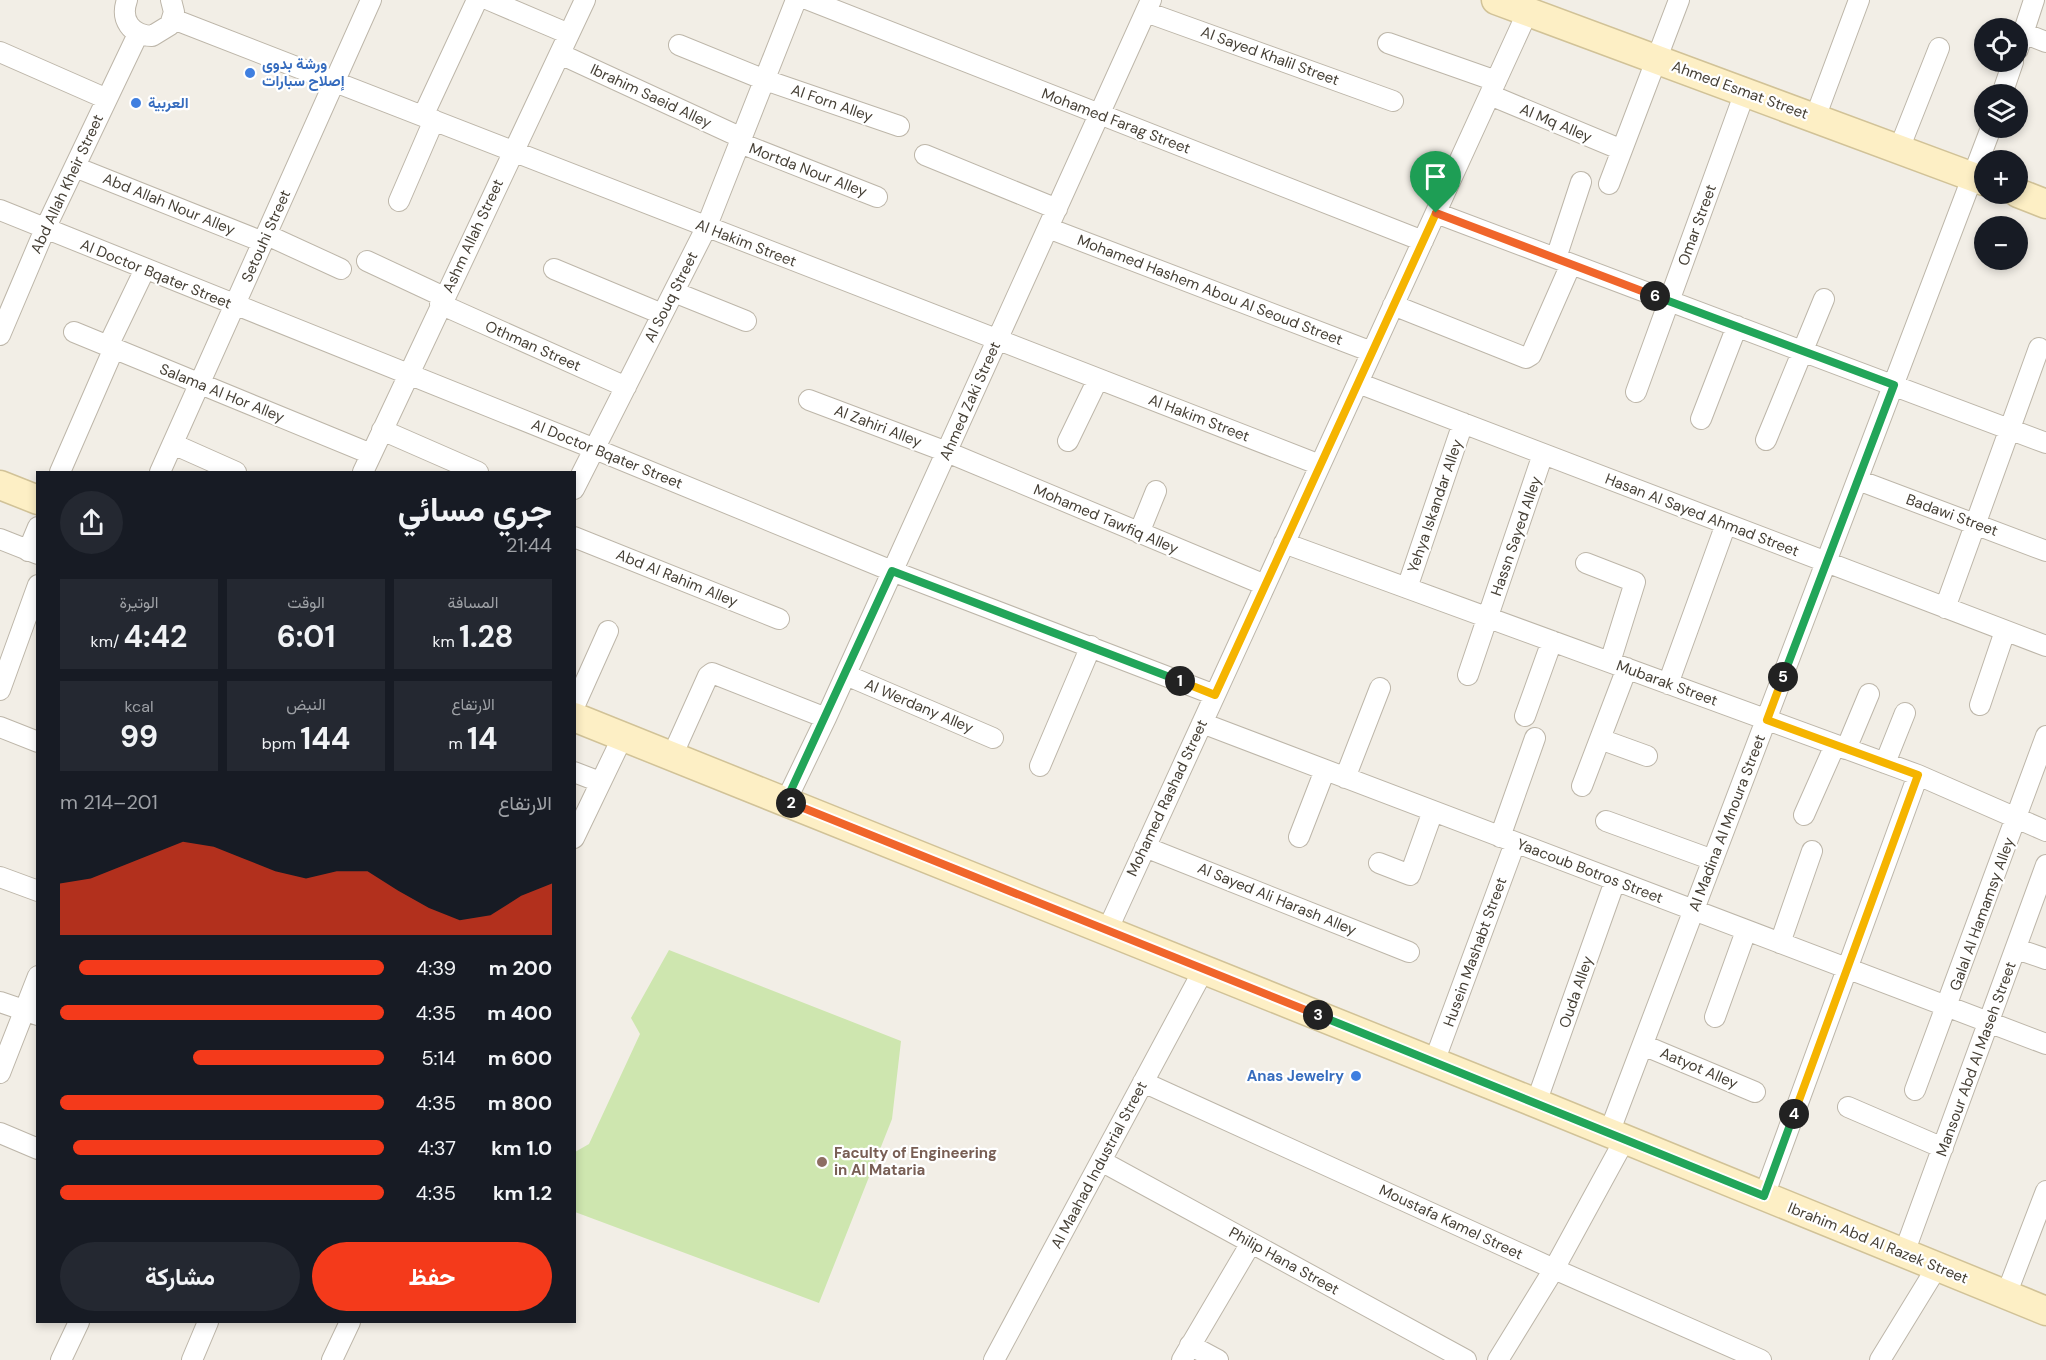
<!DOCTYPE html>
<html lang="ar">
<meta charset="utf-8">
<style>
:root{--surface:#171b24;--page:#242831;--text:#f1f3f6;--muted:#9ea1a6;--accent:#f43a1b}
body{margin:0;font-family:"DM Sans",Vazirmatn,sans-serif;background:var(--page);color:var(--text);direction:rtl;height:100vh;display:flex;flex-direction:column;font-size:22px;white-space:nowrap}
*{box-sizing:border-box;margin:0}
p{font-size:20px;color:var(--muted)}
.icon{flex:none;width:33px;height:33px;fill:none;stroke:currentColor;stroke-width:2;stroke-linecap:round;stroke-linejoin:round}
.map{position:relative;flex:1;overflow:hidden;direction:ltr}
.side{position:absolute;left:36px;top:471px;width:540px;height:852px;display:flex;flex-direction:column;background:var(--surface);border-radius:0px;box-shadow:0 3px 9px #0003;direction:rtl}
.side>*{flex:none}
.buttons{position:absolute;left:1974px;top:18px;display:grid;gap:12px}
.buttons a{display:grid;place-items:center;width:54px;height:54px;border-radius:50%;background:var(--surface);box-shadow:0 3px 9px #0003;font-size:30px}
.pin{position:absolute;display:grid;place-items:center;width:51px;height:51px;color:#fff;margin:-62px -26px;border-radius:50% 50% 50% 0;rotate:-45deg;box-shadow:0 0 6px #0007}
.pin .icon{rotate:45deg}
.km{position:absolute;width:30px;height:30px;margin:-15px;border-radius:50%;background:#222;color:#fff;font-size:16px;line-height:30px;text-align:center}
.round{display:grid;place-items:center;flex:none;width:63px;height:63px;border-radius:32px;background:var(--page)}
.overview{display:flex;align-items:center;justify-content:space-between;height:102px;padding:0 24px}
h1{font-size:33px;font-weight:700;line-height:45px}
.figures{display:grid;grid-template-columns:repeat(3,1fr);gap:9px;height:102px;padding:6px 24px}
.figures div{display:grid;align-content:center;border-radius:0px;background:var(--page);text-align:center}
.figures b{font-size:30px;font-weight:700}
.figures small{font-size:16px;font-weight:400}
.figures p{font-size:16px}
.chart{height:168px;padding:12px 24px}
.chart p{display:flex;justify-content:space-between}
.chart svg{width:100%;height:108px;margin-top:6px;fill:var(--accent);opacity:.7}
.action{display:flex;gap:12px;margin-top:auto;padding:12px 24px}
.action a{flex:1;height:69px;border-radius:36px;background:var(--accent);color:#fff;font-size:24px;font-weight:700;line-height:69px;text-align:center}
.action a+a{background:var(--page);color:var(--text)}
ul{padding:0 24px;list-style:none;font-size:20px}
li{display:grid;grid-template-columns:96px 72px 1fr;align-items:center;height:45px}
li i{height:15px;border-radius:8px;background:var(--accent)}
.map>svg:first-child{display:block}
.green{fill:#cee6af}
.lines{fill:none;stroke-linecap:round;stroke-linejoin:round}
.minor-casing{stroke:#bdb6a9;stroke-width:22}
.secondary-casing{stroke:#d1c297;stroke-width:31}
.minor{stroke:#fff;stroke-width:20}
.secondary{stroke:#fdefc5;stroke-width:28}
.split-1-casing{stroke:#fff;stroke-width:12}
.split-2-casing{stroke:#fff;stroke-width:12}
.split-3-casing{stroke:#fff;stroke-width:12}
.split-4-casing{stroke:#fff;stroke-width:12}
.split-5-casing{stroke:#fff;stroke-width:12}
.split-6-casing{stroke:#fff;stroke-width:12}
.split-7-casing{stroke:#fff;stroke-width:12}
.split-1{stroke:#f5b400;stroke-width:8}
.split-2{stroke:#22a559;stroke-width:8}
.split-3{stroke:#f0652b;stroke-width:8}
.split-4{stroke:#22a559;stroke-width:8}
.split-5{stroke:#f5b400;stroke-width:8}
.split-6{stroke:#22a559;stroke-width:8}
.split-7{stroke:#f0652b;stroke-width:8}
.shop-dot{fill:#3f7fe0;stroke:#fff;stroke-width:2}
.education-dot{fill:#8d6e63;stroke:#fff;stroke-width:2}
.labels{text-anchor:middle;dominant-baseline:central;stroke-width:4.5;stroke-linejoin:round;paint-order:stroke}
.street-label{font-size:15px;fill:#453f35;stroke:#fff}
.shop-label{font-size:15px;font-weight:bold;fill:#366cbe;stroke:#fff;text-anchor:start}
.education-label{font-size:15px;font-weight:bold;fill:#785e54;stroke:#fff;text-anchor:start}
</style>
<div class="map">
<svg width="2046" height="1360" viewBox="0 0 2046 1360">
<rect width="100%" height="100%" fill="#f2eee6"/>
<path class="green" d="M669 950 901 1041 892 1119 819 1303 575 1212V1152L589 1144 640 1034 631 1018Z"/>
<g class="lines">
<defs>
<path id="minor" d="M127 0C120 20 131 35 152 36L170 25 174 12 171 0
M489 0 569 34
M809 0 1423 241
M1146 12 1393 101
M173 19 1320 465
M2023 33 2046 42
M1388 43 1496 81
M679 45 765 80 899 126
M2018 49 2034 0
M0 52 107 99
M560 54 742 138
M2002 94 2013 62
M1490 95 1622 150
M423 116 477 0
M1815 118 1859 0
M740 143 877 197
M1899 149 1939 48
M925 155 1057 209
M75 167 263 242
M1609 184 1679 0
M399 201 434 120
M0 210 595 449 892 571 1215 695
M1436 213 2046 443
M1048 228 1372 352
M267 235 341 269
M1556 258 1581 182
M367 261 444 297
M554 269 662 314
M674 292 746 321
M440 304 626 387
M1393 305 1526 358 1531 355 1571 264
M74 332 371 454
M0 335 45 229 138 34
M108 346 145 269
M1358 383 2046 646
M1636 392 1745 92
M809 400 947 452 1265 585
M1701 419 1737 326
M382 430 478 472
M1766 440 1824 299
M1068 441 1098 379
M173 444 236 472
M60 472 114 348
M160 472 371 0
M363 472 585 0
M1858 480 2046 551
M574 489 706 228 796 0
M1139 533 1156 491
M574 537 779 619
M0 539 38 554
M1284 543 1918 775 2046 831
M28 551 38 527
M1586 563 1635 582 1610 662
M1407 588 1463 423
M1945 608 2039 348
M846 675 993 738
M1468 675 1543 454
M1668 684 1726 524
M0 690 38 585
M1980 705 2005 631
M574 707 608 631
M1525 716 1552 641
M1202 723 2046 1044
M0 727 38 742
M1600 739 1647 756
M1846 749 1869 694
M672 756 708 676 712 673 826 718
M1885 763 1905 713
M1040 766 1091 646
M574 772 600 782
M1345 778 1380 688
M1582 786 1627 668
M786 801 826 718 1151 0
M1804 815 1835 745
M1606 821 1713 860
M1299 837 1325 770
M1500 837 1535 738
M574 838 623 736
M1145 847 1409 952
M1379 863 1410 875 1433 811
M0 877 38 891
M1107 931 1528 11
M1780 943 1812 851
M2017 949 2046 959
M0 1002 38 1015
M1715 1017 1746 931
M1643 1045 1755 1092
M1434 1062 1515 843
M0 1073 38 976
M1143 1082 1554 1269 1761 1360
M1915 1090 2046 736
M1536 1103 1615 881
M1848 1107 1943 1148
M0 1133 38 1149
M1609 1133 1991 128
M1101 1161 1466 1360
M1764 1196 1918 775
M1904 1253 2046 865
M2006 1295 2046 1191
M1190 1345 1218 1360
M61 1360 79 1322
M192 1360 208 1322
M332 1360 350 1322
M994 1360 1204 969
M1182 1360 1251 1243
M1498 1360 1554 1269 1625 1139
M1880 1360 1937 1267"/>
<path id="secondary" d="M1496 0 1984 181
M2018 193 2046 204
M0 485 38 500
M574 717 1536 1103 2046 1311"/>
</defs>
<use href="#minor" class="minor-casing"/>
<use href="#secondary" class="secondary-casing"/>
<use href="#minor" class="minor"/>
<use href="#secondary" class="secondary"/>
</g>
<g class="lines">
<defs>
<path id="split-1" d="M1180 681 1215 695 1436 213"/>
<path id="split-2" d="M791 803 786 801 892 571 1180 681"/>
<path id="split-3" d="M791 803 1318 1015"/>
<path id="split-4" d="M1318 1015 1764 1196 1794 1114"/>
<path id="split-5" d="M1783 677 1767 720 1918 775 1794 1114"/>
<path id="split-6" d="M1655 296 1894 385 1783 677"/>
<path id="split-7" d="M1436 213 1655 296"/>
</defs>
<use href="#split-1" class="split-1-casing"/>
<use href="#split-2" class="split-2-casing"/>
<use href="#split-3" class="split-3-casing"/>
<use href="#split-4" class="split-4-casing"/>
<use href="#split-5" class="split-5-casing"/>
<use href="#split-6" class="split-6-casing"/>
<use href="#split-7" class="split-7-casing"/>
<use href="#split-1" class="split-1"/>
<use href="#split-2" class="split-2"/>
<use href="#split-3" class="split-3"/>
<use href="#split-4" class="split-4"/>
<use href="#split-5" class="split-5"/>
<use href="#split-6" class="split-6"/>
<use href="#split-7" class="split-7"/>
</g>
<g class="shop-dot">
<circle cx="250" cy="73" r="6"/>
<circle cx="136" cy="103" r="6"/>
<circle cx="1356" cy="1076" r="6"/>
</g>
<circle class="education-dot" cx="822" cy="1162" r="6"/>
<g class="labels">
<g class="street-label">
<text transform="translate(1270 56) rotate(20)">Al Sayed Khalil Street</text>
<text transform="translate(1740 90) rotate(20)">Ahmed Esmat Street</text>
<text transform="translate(651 96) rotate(25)">Ibrahim Saeid Alley</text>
<text transform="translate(832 103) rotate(19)">Al Forn Alley</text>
<text transform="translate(1116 121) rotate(21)">Mohamed Farag Street</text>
<text transform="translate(1556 123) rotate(23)">Al Mq Alley</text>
<text transform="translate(808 170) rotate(21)">Mortda Nour Alley</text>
<text transform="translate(67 184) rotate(-65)">Abd Allah Kheir Street</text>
<text transform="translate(169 204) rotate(22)">Abd Allah Nour Alley</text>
<text transform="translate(1697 225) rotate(-70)">Omar Street</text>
<text transform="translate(266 236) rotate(-66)">Setouhi Street</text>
<text transform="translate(473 236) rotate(-65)">Ashm Allah Street</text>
<text transform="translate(746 243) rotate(21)">Al Hakim Street</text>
<text transform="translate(156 274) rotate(22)">Al Doctor Bqater Street</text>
<text transform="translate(1210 290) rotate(21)">Mohamed Hashem Abou Al Seoud Street</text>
<text transform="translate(671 297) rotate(-63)">Al Souq Street</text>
<text transform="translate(533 346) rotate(24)">Othman Street</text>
<text transform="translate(222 393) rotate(22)">Salama Al Hor Alley</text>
<text transform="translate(970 401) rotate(-66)">Ahmed Zaki Street</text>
<text transform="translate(1199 418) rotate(21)">Al Hakim Street</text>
<text transform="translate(878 426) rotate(21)">Al Zahiri Alley</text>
<text transform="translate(607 454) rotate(22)">Al Doctor Bqater Street</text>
<text transform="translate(1435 506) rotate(-71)">Yehya Iskandar Alley</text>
<text transform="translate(1702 515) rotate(21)">Hasan Al Sayed Ahmad Street</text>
<text transform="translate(1952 515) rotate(20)">Badawi Street</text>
<text transform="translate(1106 519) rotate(23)">Mohamed Tawfiq Alley</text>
<text transform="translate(1516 536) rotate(-71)">Hassn Sayed Alley</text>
<text transform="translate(677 578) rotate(22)">Abd Al Rahim Alley</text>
<text transform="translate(1667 683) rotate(20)">Mubarak Street</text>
<text transform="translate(919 706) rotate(23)">Al Werdany Alley</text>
<text transform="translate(1167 798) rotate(-65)">Mohamed Rashad Street</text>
<text transform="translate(1727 823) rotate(-69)">Al Madina Al Mnoura Street</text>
<text transform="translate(1590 871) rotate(21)">Yaacoub Botros Street</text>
<text transform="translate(1277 899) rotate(22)">Al Sayed Ali Harash Alley</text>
<text transform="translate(1982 914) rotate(-70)">Galal Al Hamamsy Alley</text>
<text transform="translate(1475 952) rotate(-70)">Husein Mashabt Street</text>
<text transform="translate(1576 992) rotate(-71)">Ouda Alley</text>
<text transform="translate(1976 1059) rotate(-70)">Mansour Abd Al Maseh Street</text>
<text transform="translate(1699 1068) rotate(23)">Aatyot Alley</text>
<text transform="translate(1099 1165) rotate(-62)">Al Maahad Industrial Street</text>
<text transform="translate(1451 1222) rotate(25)">Moustafa Kamel Street</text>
<text transform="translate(1878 1243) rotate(22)">Ibrahim Abd Al Razek Street</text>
<text transform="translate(1284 1261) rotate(29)">Philip Hana Street</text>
</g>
<g class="shop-label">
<text x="262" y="64">ورشة بدوى<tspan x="262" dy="17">إصلاح سبارات</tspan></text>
<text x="148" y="103">العربية</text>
<text x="1344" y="1076" text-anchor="end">Anas Jewelry</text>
</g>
<g class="education-label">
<text x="834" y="1153">Faculty of Engineering<tspan x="834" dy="17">in Al Mataria</tspan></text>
</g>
</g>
</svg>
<div class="buttons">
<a><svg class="icon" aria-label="locate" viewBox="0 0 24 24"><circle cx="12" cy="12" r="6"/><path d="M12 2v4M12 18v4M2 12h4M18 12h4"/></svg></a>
<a><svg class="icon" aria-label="layers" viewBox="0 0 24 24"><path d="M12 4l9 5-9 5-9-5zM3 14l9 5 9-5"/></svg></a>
<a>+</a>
<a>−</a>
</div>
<div class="pin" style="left:1436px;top:213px;background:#1e9e55"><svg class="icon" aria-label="arrive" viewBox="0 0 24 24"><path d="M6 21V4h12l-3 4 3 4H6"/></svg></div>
<b class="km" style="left:1180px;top:681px">1</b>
<b class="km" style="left:791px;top:803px">2</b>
<b class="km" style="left:1318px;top:1015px">3</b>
<b class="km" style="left:1794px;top:1114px">4</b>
<b class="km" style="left:1783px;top:677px">5</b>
<b class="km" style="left:1655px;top:296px">6</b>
<section class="side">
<div class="overview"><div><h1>جري مسائي</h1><p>21:44</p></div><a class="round"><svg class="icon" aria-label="share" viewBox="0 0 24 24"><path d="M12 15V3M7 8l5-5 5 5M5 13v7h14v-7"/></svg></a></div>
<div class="figures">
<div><p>المسافة</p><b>1.28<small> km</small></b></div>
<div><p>الوقت</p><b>6:01</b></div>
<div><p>الوتيرة</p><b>4:42<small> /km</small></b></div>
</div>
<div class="figures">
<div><p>الارتفاع</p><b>14<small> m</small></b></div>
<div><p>النبض</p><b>144<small> bpm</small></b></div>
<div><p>kcal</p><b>99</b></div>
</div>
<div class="chart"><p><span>الارتفاع</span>201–214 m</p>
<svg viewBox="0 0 160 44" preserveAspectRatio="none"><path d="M0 44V23L10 21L20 16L30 11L40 6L50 8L60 13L70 18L80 21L90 18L100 18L110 26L120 33L130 38L140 36L150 28L160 23V44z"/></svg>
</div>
<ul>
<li><b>200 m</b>4:39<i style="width:94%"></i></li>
<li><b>400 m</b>4:35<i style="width:100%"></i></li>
<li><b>600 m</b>5:14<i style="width:59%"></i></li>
<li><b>800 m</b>4:35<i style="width:100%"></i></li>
<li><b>1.0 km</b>4:37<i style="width:96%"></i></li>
<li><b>1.2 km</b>4:35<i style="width:100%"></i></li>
</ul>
<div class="action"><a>حفظ</a><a>مشاركة</a></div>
</section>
</div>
